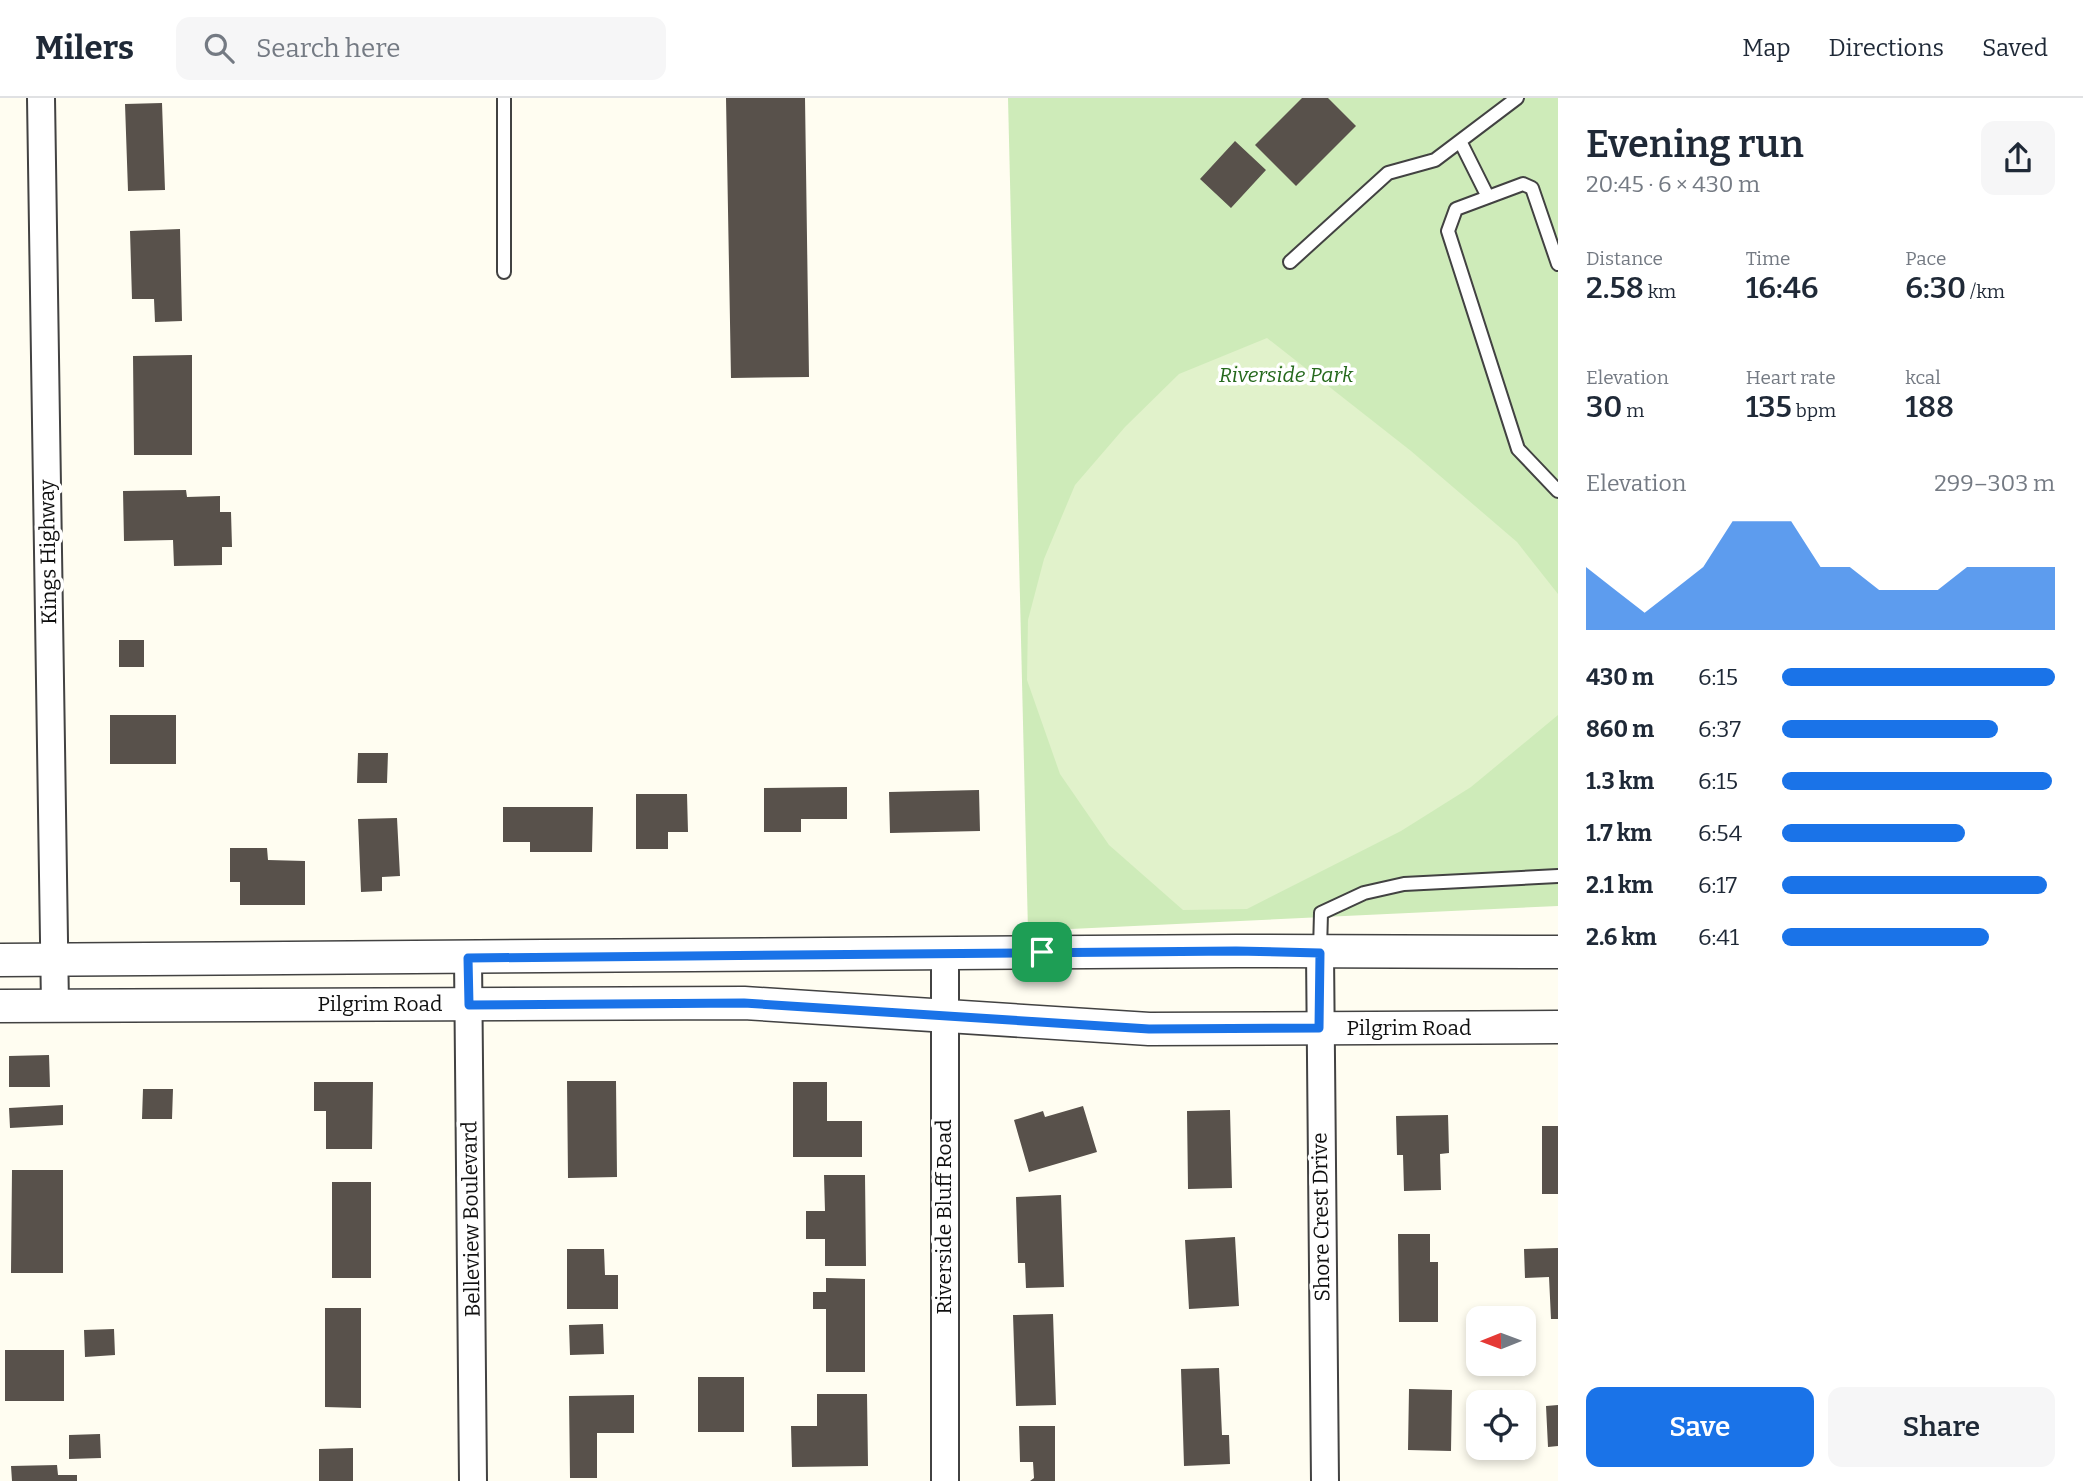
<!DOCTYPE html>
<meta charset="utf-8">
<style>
:root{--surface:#fff;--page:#f6f6f7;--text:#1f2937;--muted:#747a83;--line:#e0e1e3;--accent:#1a73e8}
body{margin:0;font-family:Bitter,serif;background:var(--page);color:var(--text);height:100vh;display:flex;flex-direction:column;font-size:26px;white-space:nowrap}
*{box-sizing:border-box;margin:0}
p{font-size:23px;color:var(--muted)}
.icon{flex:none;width:38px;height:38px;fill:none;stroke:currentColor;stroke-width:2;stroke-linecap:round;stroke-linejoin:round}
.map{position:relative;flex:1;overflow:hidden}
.details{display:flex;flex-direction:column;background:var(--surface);width:525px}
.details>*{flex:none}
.needle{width:46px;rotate:269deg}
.controls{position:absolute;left:1466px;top:1208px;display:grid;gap:14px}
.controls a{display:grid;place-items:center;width:70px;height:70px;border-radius:14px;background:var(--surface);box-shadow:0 4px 10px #0003;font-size:35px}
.pin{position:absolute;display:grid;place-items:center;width:60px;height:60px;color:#fff;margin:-30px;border-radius:14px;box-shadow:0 4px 10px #0006}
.round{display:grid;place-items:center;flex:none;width:74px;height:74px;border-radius:14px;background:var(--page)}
.summary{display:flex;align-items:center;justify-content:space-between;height:119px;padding:0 28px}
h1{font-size:38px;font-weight:600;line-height:52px}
.figures{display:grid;grid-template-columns:repeat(3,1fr);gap:10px;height:119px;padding:7px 28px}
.figures div{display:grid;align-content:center}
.figures b{font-size:30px;font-weight:600}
.figures small{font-size:19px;font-weight:400}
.figures p{font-size:19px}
.chart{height:196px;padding:14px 28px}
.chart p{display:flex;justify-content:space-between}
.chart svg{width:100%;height:126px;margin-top:7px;fill:var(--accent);opacity:.7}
.action{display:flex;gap:14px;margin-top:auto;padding:14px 28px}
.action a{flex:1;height:80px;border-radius:14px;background:var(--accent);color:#fff;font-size:28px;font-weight:600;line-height:80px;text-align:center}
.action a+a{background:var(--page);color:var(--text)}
ul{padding:0 28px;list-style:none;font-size:23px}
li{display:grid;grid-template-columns:112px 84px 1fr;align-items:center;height:52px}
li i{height:18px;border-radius:9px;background:var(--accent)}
header{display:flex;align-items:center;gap:42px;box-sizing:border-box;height:98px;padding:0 35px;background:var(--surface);border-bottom:2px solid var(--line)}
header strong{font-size:33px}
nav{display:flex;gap:38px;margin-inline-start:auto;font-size:24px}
.search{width:490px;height:63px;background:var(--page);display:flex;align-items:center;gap:18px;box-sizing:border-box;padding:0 24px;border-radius:14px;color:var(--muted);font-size:26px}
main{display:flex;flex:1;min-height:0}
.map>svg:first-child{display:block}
.green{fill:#ceebb9}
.pitch{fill:#e1f2cb}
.building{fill:#58514b}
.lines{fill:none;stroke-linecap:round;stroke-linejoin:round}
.service-casing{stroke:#424242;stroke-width:16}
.minor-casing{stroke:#424242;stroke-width:30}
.tertiary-casing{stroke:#424242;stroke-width:35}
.service{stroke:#fff;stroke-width:12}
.minor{stroke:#fff;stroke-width:26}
.tertiary{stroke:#fff;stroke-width:32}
.route-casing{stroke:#fff;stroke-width:14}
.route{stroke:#1a73e8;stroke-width:9}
.labels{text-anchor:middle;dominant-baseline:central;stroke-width:7;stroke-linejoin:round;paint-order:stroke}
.park-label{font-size:21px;font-style:italic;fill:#26691d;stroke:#fff}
.street-label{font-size:21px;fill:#0f0f0f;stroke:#fff}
</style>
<header>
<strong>Milers</strong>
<div class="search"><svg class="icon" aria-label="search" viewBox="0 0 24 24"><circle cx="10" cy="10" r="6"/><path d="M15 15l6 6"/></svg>Search here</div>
<nav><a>Map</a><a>Directions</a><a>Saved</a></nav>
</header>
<main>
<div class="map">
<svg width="1558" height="1383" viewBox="0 0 1558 1383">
<rect width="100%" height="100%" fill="#fffdf1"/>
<path class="green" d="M1008 0H1558V808L1028 833Z"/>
<path class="pitch" d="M1267 240 1411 353 1517 444 1558 496V617L1471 689 1401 733 1247 811 1183 812 1109 747 1060 676 1027 582 1028 522 1044 461 1075 387 1125 329 1179 276Z"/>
<path class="building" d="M726 0H805L809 279 731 280Z
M1302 0H1328L1356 28 1296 88 1255 47Z
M162 5 165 92 128 93 125 6Z
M1235 43 1266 72 1231 110 1200 81Z
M180 131 182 223 155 224 154 201H132L130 133Z
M192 257V357H134L133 258Z
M186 392 187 399 220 398V414H231L232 449H222V467L174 468 173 442 124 443 123 393Z
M119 542H144V569H119Z
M110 617H176V666H110Z
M358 655H388L387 685H357Z
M847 689V721H801V734H764V690Z
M979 692 980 733 890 735 889 694Z
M636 696H687L688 734H668V751H636Z
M503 709H593L592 754H530V744H503Z
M397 720 400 778 382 779V793L361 794 358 721Z
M230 750H267L268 762 305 763V807H240V784H230Z
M49 957 50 989H9V958Z
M567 983H616L617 1079 568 1080Z
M314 984H373L372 1051H326V1013H314Z
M793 984H827V1023H862V1059H793Z
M143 991H173L172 1021H142Z
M63 1007V1027L10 1030 9 1010Z
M1083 1008 1097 1054 1029 1074 1014 1022 1043 1013 1045 1019Z
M1230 1012 1232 1090 1188 1091 1187 1013Z
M1448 1017 1449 1055 1440 1056 1441 1092 1404 1093 1403 1057H1397L1396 1018Z
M1542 1028H1558V1096H1542Z
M12 1072H63V1175H11Z
M824 1077H865L866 1168H825V1141H806V1113H825Z
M332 1084H371V1180H332Z
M1061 1097 1064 1189 1026 1190 1025 1165H1018L1016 1099Z
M1398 1136H1430V1164H1438V1224H1399Z
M1235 1139 1239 1208 1189 1211 1185 1142Z
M1558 1150V1221H1551L1549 1179 1525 1180 1524 1151Z
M567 1151H604L605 1177H618V1211H567Z
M826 1180 865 1181V1274H826V1211H813V1194H826Z
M325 1210H361V1310L325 1309Z
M1053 1216 1056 1307 1016 1308 1013 1217Z
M603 1226 604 1256 570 1257 569 1227Z
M114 1231 115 1257 85 1259 84 1232Z
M5 1252H64V1303H5Z
M1219 1270 1222 1337H1229L1230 1366 1184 1368 1181 1271Z
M698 1279H744V1334H698Z
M1409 1291 1452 1292 1451 1353 1408 1352Z
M817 1296H867L868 1368 792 1369 791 1328H817Z
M634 1297V1335H597V1380H570L569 1298Z
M1558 1307V1348L1548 1349 1546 1308Z
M1019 1328H1055V1383H1030L1034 1380 1033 1364H1020Z
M100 1336 101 1360 69 1361V1337Z
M353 1350V1383H319V1351Z
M57 1367 58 1377H77V1383H12L11 1368Z"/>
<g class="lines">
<defs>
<path id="service" d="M504 0V174
M1460 43 1488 99
M1290 164 1388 75 1435 62 1517 0
M1558 166 1532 90 1523 86 1456 111 1448 133 1518 351 1558 393
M1320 852 1321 815 1364 795 1404 786 1558 778"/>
<path id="minor" d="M41 0 55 907
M945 855V1383
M1320 855 1325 1383
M468 860 473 1383"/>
<path id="tertiary" d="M0 862 1236 853 1558 854
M0 908 744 905 1149 931 1558 929"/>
</defs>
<use href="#service" class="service-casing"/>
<use href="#minor" class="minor-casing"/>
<use href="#tertiary" class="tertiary-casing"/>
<use href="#service" class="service"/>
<use href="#minor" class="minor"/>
<use href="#tertiary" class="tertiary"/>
</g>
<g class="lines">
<defs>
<path id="route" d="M1236 853 1320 855 1319 930 1149 931 744 905 469 907 468 860Z"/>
</defs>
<use href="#route" class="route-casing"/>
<use href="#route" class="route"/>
</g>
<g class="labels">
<g class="park-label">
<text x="1286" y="277">Riverside Park</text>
</g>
<g class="street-label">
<text transform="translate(48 454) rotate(-91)">Kings Highway</text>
<text x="380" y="906">Pilgrim Road</text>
<text x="1409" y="930">Pilgrim Road</text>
<text transform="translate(944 1119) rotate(-90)">Riverside Bluff Road</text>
<text transform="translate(1321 1119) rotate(-91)">Shore Crest Drive</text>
<text transform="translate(471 1121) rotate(-91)">Belleview Boulevard</text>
</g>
</g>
</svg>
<div class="controls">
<a><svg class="needle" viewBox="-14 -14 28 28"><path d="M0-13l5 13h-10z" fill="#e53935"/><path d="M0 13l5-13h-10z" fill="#747a83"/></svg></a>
<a><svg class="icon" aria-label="locate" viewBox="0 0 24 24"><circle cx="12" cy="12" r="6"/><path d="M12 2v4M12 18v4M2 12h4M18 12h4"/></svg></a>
</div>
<div class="pin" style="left:1042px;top:854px;background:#1e9e55"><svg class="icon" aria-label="arrive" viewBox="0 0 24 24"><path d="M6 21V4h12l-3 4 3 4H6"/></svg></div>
</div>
<section class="details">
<div class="summary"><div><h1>Evening run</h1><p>20:45 · 6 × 430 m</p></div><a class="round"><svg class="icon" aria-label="share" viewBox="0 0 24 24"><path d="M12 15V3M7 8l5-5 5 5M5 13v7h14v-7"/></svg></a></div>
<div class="figures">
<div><p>Distance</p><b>2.58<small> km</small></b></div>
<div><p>Time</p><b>16:46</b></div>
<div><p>Pace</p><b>6:30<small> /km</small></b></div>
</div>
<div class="figures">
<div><p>Elevation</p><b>30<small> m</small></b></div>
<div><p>Heart rate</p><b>135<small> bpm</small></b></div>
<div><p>kcal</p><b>188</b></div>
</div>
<div class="chart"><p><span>Elevation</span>299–303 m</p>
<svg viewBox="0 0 160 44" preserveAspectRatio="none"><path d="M0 44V22L10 30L20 38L30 30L40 22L50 6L60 6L70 6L80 22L90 22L100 30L110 30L120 30L130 22L140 22L150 22L160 22V44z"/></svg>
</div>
<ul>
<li><b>430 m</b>6:15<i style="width:100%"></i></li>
<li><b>860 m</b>6:37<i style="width:79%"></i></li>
<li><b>1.3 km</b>6:15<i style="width:99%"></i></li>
<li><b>1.7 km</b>6:54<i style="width:67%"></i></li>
<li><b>2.1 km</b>6:17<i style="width:97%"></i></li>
<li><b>2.6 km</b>6:41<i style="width:76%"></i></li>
</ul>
<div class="action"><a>Save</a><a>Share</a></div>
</section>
</main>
